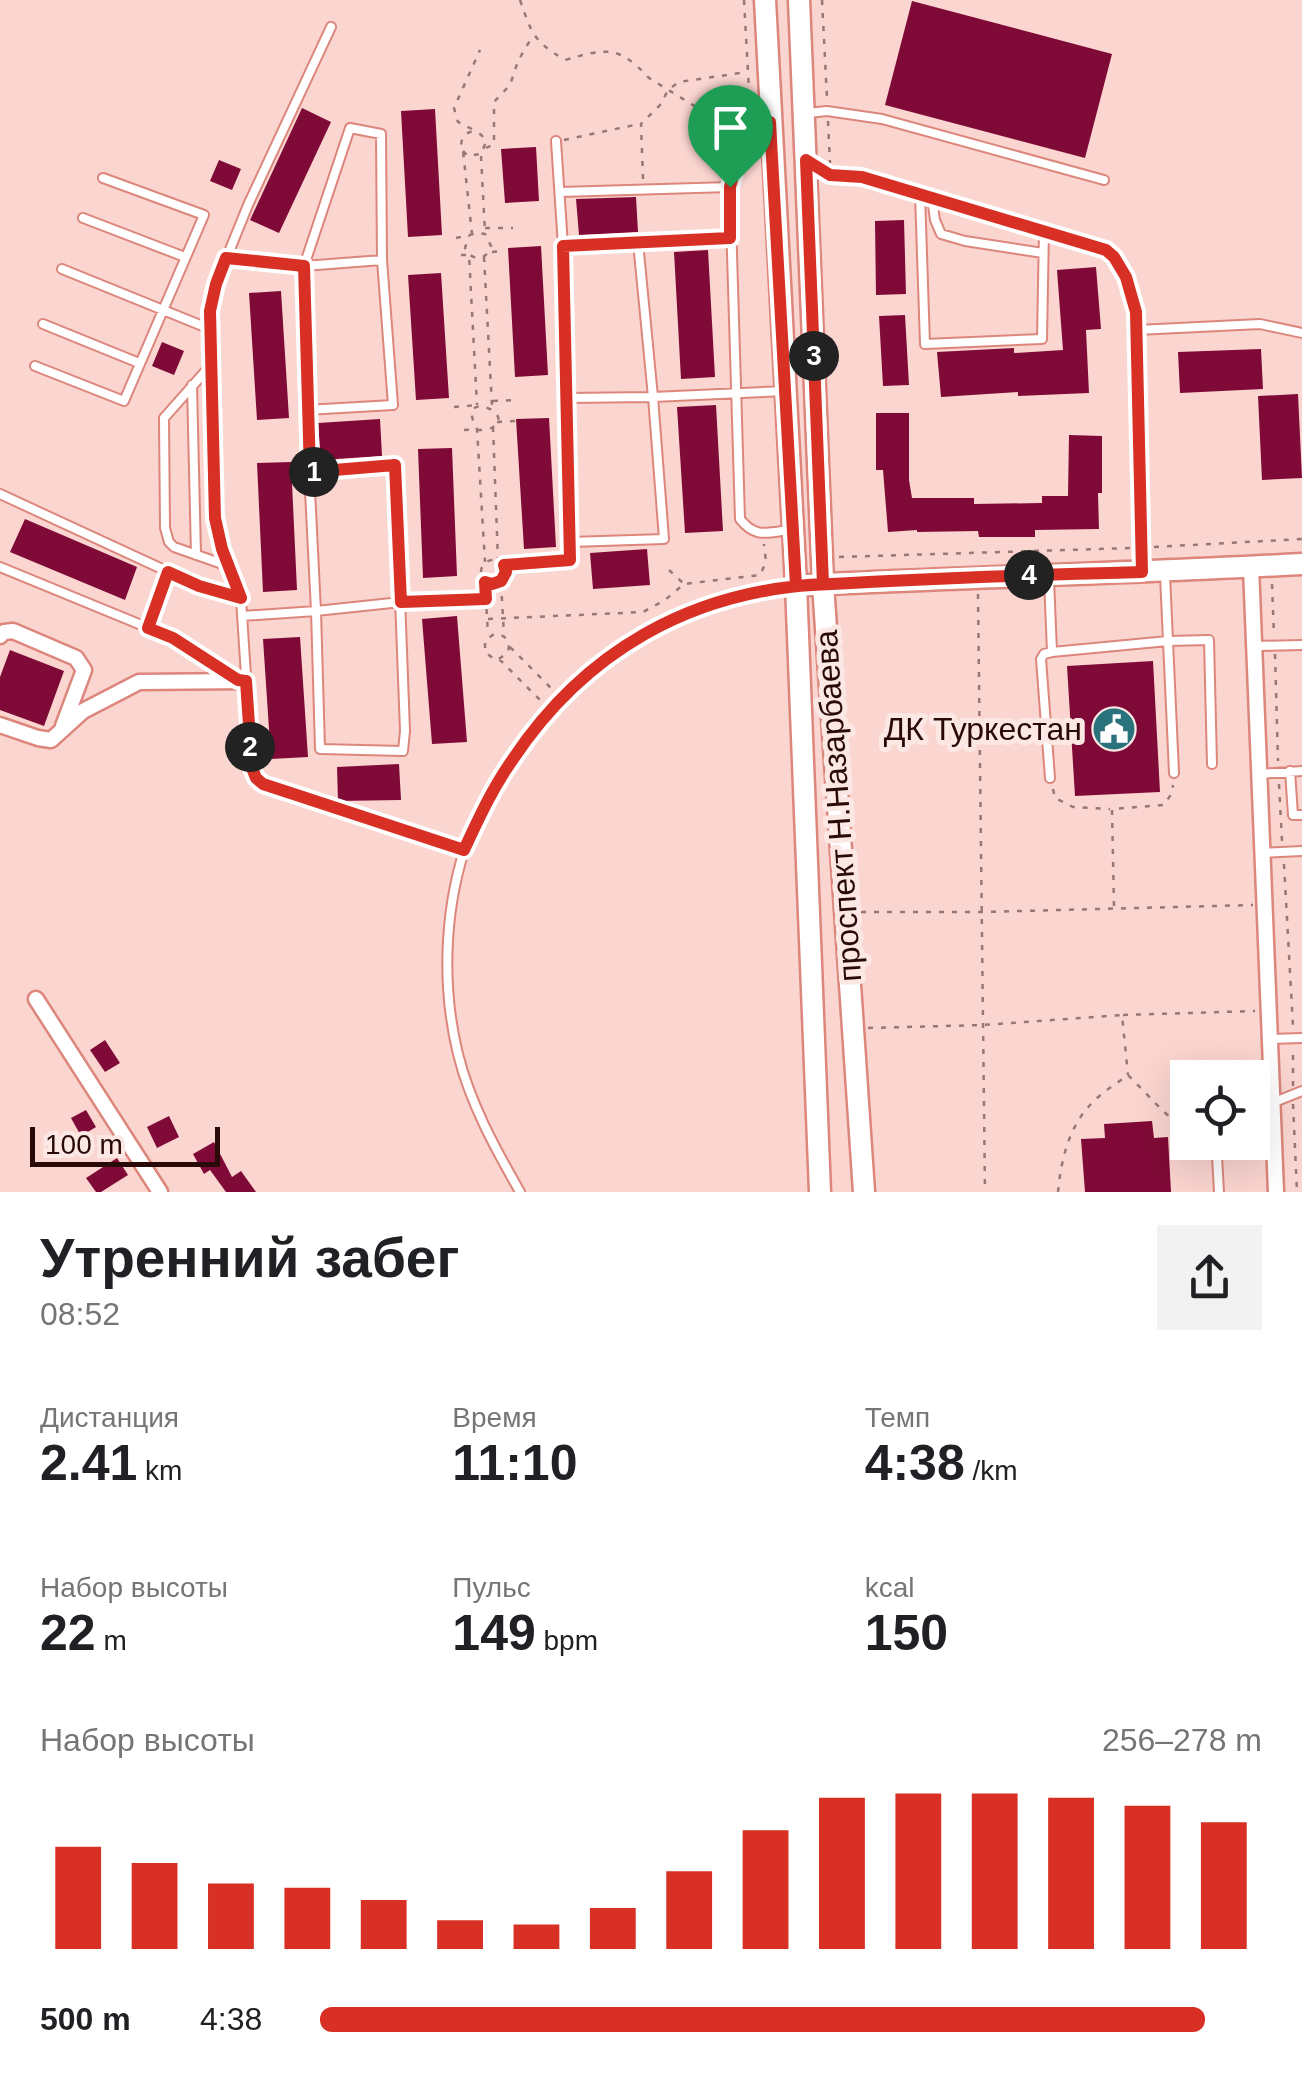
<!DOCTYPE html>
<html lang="ru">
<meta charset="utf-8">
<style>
:root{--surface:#fff;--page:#f2f2f2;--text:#202124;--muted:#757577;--accent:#d93025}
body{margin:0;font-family:Helvetica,sans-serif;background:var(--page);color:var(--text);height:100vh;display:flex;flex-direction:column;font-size:38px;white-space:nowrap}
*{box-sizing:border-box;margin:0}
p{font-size:32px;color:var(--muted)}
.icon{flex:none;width:55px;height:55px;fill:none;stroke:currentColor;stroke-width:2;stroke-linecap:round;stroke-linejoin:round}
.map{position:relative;height:1192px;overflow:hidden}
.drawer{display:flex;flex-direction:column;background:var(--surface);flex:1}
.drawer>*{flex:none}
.fabs{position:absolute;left:1170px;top:1060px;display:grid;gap:20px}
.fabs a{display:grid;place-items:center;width:100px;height:100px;border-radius:0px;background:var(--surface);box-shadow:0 10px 40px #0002;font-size:50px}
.scale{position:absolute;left:30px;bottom:25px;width:190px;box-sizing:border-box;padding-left:10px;border:5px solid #2a0a08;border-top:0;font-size:28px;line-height:35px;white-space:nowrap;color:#2a0a08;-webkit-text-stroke:8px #fbe8e5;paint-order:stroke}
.pin{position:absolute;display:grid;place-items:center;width:85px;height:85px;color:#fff;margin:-102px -42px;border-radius:50% 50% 50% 0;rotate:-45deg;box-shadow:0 0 10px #0007}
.pin .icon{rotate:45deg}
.km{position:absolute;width:50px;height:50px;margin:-25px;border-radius:50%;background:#222;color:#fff;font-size:28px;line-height:50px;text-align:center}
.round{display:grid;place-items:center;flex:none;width:105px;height:105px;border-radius:0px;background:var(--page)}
.headline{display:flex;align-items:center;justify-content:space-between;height:170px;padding:0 40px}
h1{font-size:55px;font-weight:600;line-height:75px}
.figures{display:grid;grid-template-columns:repeat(3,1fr);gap:15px;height:170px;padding:10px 40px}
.figures div{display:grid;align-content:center}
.figures b{font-size:50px;font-weight:600}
.figures small{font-size:28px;font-weight:400}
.figures p{font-size:28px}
.chart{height:280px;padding:20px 40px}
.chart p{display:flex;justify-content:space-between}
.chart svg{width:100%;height:180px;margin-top:10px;stroke:var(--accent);stroke-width:6}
ul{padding:0 40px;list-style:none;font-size:32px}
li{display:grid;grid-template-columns:160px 120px 1fr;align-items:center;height:75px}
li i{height:25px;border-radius:12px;background:var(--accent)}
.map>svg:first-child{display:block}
.building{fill:#800a37}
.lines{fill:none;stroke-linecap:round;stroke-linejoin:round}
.lane-casing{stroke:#dc867c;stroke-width:12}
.street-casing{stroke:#dc867c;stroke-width:19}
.secondary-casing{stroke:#dc867c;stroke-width:25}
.path{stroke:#9a7773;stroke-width:2.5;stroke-dasharray:5 8;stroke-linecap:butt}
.lane{stroke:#fff;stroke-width:8}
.street{stroke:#fff;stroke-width:14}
.secondary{stroke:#fff;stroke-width:20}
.route-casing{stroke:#fff;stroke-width:20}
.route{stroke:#d93025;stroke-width:12}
.labels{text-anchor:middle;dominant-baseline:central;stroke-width:10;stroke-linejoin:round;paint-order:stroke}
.poi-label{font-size:32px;fill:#2a0a08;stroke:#fbe8e5;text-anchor:end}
.street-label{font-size:32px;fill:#2a0a08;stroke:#fbe8e5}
</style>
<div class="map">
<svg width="1302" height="1192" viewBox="0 0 1302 1192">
<rect width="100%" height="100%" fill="#fbd5d0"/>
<path class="building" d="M912 1 1112 54 1085 158 885 105Z
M302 108 331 122 279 233 250 220Z
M435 109 442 235 408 237 401 111Z
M536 147 539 201 505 203 501 149Z
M219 160 241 169 232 190 210 181Z
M636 197 638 232 579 235 576 199Z
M904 220 906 294 876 295 875 221Z
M541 246 548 375 515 377 508 248Z
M708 250 715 377 681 379 674 252Z
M1096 267 1101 329 1086 330 1089 393 1018 396V392L941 397 937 352 1014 348V353L1063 350 1057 270Z
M441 273 449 398 416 400 408 275Z
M281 291 289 418 257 420 249 293Z
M905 315 909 385 883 386 879 316Z
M162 342 184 351 174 375 152 366Z
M1261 349 1263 389 1180 393 1178 352Z
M1298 394 1302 478 1262 480 1258 396Z
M716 405 723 531 685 533 677 407Z
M876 413H909V480L912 498H974V504L1042 503V496H1068L1069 435 1102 436V493H1098L1099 529 1035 530V537H979L978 531 917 532V530L888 532 883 470H876Z
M549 418 556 547 524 549 516 419Z
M380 419 382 456 321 460 318 423Z
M452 448 457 576 423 578 418 449Z
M291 462 297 590 263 592 257 463Z
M25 519 137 567 125 600 10 552Z
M647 549 650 585 593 589 590 553Z
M457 616 467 742 432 744 422 619Z
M300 637 308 757 271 759 263 639Z
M10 650 64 671 44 726 0 710V677Z
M1153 661 1160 792 1075 796 1067 666Z
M399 764 401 800 338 801 337 767Z
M105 1040 120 1063 105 1072 90 1050Z
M86 1110 96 1127 81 1136 71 1118Z
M169 1116 179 1137 157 1148 147 1127Z
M1152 1121 1154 1138 1168 1137 1171 1192H1085L1081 1139 1105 1138 1104 1124Z
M214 1142 232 1177 241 1171 256 1192H226L210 1170 204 1174 193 1154Z
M117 1158 128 1175 101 1192H96L86 1178Z"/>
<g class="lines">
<defs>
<path id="lane" d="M331 27 248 205 216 284 210 311 215 517 223 549 241 599 252 768 256 778 263 784 464 850
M808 113 827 111 882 119 1104 180
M767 125 738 158 730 187 740 519C755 538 766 533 789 530
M350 128 381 134 382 260 393 405 306 410 304 266Z
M556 141 563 246
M809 162 830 175 862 177 1105 250 1114 257 1126 277 1136 312 1142 571
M560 192 730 187
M920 194 925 344 1042 339 1044 230
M932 198 935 220 941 234 965 241 1043 253
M83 218 185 257
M226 258 304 266 382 260
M62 269 210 329
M43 324 139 363
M1137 330 1260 324 1302 333
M211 365 164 418 165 528 169 542 174 547 231 567
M35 366 124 401 204 215 103 178
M192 385 196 555
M566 398 653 397 638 242 563 246 570 542 664 539 653 397 786 391
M306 410 316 611 401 602
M0 494 199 586 241 599
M570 560V542
M0 567 173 638 234 677
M1049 579 1052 652 1168 641 1165 575
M242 616 316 611 320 749 403 751 405 731 395 465 310 473
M148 628 168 571
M1254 646 1302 645
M1290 771 1293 815H1302
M1174 773 1168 641 1209 640 1212 764
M1259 774 1302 771
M1050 778 1041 659 1044 654 1052 652
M1262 853 1302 851
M1270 1039 1302 1038
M1272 1103 1302 1091
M520 1192C495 1148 470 1103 458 1054 442 989 444 915 464 851 470 833 481 814 491 797 532 725 589 660 665 622 706 601 750 593 796 585
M1219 1192 1217 1156C1232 1145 1256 1148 1274 1147"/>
<path id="street" d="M1251 567 1276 1192
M0 636 4 632 13 631 76 658 84 670 63 726
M0 725 38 738 51 740 83 711 139 682 246 681
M36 999 160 1192"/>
<path id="secondary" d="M765 0 796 585 820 1192
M799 0 823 584 864 1192
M810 585C974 577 1138 573 1302 564"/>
</defs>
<use href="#lane" class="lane-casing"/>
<use href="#street" class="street-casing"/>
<use href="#secondary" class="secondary-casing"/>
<path class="path" d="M520 0C532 34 533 41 565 60 607 48 618 45 649 78L743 136
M744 0 751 126
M822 0 827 98
M828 121 830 163
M472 129 458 122 454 108 480 50
M564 140 639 124
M486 148 494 144V102L510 85 518 61 532 37
M463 151 468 156 481 154 486 142C478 123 455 133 463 151L472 234
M481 156 485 233
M643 179 641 124 661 104 668 90 679 82 747 72
M485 228H513
M456 238 478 233 485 234 491 246C487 261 472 262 465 248L469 236
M649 241 721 238
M492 252 505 251
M461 255H469L477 405
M484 257 492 406
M493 401 517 400
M454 407 477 405
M497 422 516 421
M493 427 498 560
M464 430C471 429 482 431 489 429 523 415 453 386 477 429L485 562
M1154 547 1302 539
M839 557 1131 548
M481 572a12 12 0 1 1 24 0a12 12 0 1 1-24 0Z
M506 565 558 560
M669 570 683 583
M485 583 488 635
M501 583 504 635
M1272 584 1274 636
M978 594 985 1192
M412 602 486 599
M488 619 643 612 665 600 684 584 760 575 766 562 764 544
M510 647 554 691
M1275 654 1278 761
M499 659 508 652C511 641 505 634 494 634L485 641V652L494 659H499L546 706
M1279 784 1282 841
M1053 789 1055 798 1073 807 1110 809
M1284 864 1293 1026
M1114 906 1112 809 1164 805 1172 793 1173 785
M861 912H982L1253 905
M1123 1015 1255 1011
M868 1028 983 1025 1122 1015 1128 1075
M1293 1086V1049
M1293 1104 1297 1192
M1201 1142 1209 1149
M1058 1192C1061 1161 1068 1128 1091 1104 1101 1093 1116 1084 1128 1075L1164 1112 1188 1131"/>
<use href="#lane" class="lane"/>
<use href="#street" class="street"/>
<use href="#secondary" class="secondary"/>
</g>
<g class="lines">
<defs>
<path id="route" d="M730 187V238L563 246 570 560 504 565 506 572 501 581 492 584 485 582 486 599 401 602 395 465 310 472 304 266 226 258 216 284 210 311 215 518 222 549 241 598 199 586 168 572 148 628 173 638 238 680 246 681 252 768 256 778 263 784 464 850C478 820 492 789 511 762 584 651 691 591 823 584L806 160 830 175 862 177 1106 250 1114 257 1126 277 1136 312 1142 572C1026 575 911 579 796 586L770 122 738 158 730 187"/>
</defs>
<use href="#route" class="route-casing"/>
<use href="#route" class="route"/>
</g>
<defs>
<symbol id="civic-disc" viewBox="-11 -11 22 22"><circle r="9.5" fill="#2a737c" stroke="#fbe8e5"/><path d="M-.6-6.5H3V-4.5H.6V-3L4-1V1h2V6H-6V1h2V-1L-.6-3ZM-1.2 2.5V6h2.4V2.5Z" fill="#fff"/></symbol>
</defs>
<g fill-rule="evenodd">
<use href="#civic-disc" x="1089" y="704" width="50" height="50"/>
</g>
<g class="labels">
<g class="poi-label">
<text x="1082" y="729">ДК Туркестан</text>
</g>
<g class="street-label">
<text transform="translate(838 806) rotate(-94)">проспект Н.Назарбаева</text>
</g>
</g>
</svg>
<div class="fabs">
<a><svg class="icon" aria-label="locate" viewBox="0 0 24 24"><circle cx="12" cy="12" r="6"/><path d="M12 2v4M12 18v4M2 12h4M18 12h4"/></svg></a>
</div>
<div class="scale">100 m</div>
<div class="pin" style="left:730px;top:187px;background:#1e9e55"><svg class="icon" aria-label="arrive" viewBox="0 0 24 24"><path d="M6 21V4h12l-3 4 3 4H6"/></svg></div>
<b class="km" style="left:314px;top:472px">1</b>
<b class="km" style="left:250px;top:747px">2</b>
<b class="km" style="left:814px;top:356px">3</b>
<b class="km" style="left:1029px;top:575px">4</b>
</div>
<section class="drawer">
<div class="headline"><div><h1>Утренний забег</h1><p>08:52</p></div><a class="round"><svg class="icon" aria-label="share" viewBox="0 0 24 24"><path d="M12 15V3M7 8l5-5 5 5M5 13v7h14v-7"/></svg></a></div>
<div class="figures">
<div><p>Дистанция</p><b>2.41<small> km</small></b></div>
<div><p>Время</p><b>11:10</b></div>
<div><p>Темп</p><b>4:38<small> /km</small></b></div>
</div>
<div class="figures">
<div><p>Набор высоты</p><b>22<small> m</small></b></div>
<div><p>Пульс</p><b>149<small> bpm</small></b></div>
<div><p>kcal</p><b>150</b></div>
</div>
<div class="chart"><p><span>Набор высоты</span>256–278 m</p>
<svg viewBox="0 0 160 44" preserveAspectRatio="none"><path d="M5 44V19M15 44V23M25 44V28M35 44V29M45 44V32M55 44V37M65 44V38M75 44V34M85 44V25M95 44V15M105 44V7M115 44V6M125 44V6M135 44V7M145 44V9M155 44V13"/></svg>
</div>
<ul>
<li><b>500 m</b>4:38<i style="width:94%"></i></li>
</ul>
</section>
